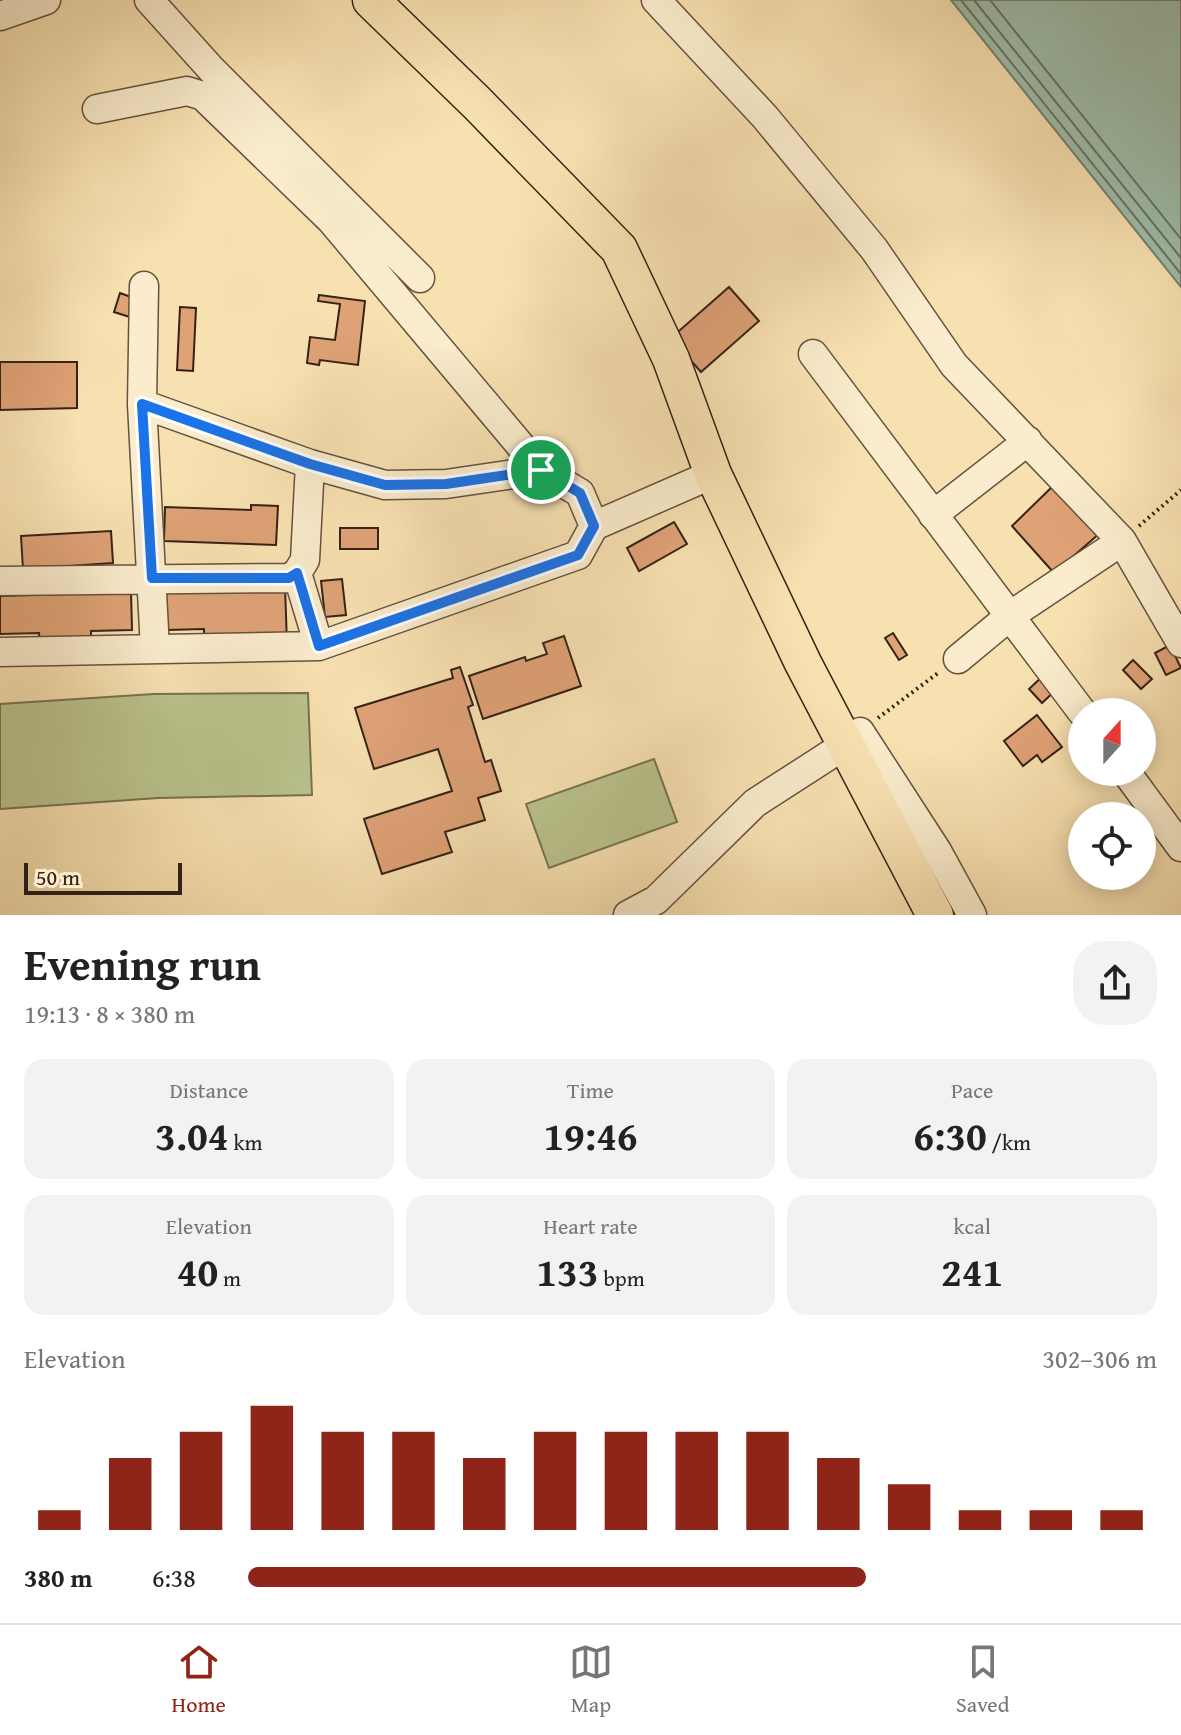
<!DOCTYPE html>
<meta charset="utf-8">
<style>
:root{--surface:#fff;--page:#f2f2f2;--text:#222;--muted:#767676;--line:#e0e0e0;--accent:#8f2418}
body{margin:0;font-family:"Gentium Book Plus",serif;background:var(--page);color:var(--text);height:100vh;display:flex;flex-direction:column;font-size:30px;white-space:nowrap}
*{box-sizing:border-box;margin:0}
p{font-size:26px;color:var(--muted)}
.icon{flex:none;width:44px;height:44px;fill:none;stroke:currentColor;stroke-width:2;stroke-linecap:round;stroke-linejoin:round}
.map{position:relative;height:915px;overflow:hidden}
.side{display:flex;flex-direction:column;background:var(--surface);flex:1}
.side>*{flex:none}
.needle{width:52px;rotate:21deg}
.fabs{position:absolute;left:1068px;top:698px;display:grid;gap:16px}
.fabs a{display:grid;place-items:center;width:88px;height:88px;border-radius:50%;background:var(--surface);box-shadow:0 4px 20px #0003;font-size:40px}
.scale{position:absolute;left:24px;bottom:20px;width:158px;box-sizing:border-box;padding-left:8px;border:4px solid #342219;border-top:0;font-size:22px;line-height:28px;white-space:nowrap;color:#342219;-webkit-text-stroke:6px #faeccc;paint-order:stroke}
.pin{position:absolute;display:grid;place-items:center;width:68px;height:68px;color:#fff;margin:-34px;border:4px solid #fff;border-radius:50%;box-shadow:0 2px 8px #0007}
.round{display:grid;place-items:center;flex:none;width:84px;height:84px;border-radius:32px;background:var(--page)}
.headline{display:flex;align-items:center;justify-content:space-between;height:136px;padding:0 24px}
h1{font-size:44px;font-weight:600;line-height:60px}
.figures{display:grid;grid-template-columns:repeat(3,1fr);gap:12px;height:136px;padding:8px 24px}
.figures div{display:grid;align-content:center;border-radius:20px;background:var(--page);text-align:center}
.figures b{font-size:40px;font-weight:600}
.figures small{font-size:22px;font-weight:400}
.figures p{font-size:22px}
.chart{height:224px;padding:16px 24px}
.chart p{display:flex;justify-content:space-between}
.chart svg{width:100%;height:144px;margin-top:8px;stroke:var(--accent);stroke-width:6}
ul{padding:0 24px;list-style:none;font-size:26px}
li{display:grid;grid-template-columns:128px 96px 1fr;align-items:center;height:60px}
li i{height:20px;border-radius:10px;background:var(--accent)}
.menu{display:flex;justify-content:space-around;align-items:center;height:112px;border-top:2px solid var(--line);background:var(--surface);font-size:22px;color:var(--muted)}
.menu a{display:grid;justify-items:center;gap:4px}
.menu .active{color:var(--accent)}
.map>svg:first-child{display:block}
.green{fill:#bac38d;stroke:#777253;stroke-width:2}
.water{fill:#9dbeac;stroke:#738071;stroke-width:2}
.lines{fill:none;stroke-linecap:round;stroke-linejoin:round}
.shore{stroke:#687062;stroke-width:2}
.building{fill:#dfa277;stroke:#342219;stroke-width:2}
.minor-casing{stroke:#65523f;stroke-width:31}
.major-casing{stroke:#342219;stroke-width:39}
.path{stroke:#342219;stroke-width:4;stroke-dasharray:2 4;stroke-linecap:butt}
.minor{stroke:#faeccc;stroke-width:28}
.major{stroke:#f8e1b1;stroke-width:36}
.route-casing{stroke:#fff;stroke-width:16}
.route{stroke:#1a73e8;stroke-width:10}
</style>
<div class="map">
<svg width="1181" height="915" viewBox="0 0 1181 915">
<rect width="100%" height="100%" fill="#f8e1b1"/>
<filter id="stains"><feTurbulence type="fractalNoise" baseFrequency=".0025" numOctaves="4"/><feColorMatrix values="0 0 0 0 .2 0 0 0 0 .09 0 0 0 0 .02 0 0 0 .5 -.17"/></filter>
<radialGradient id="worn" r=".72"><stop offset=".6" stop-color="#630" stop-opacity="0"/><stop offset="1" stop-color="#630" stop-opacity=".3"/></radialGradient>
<path class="green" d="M308 693 312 795 158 798 0 809V704L154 694Z
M654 759 677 822 549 868 526 804Z"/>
<path class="water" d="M951 0H1181V287Z"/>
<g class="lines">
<path class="shore" d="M961 0 1181 274
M974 0 1181 258
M990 0 1181 239"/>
</g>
<path class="building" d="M729 287 759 321 701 372 671 338Z
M120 293 142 301 136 319 114 312Z
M319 295 365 301 358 365 320 360 319 365 307 363 310 337 335 340 340 304 318 301Z
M180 307 196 308 193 371 177 370Z
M0 362H77V408L0 410Z
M1056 483 1100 533 1054 573 1012 526Z
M251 505 278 506 276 545 164 541 165 507 251 510Z
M674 522 687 544 639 571 627 548Z
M340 528H378V549H340Z
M111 531 113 563 23 569 21 536Z
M342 579 346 615 325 617 321 581Z
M285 586 287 644 204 639V629L167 630 166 591Z
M131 592 132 630 91 631V643L40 645 39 633 0 634V596Z
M893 633 907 655 899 660 885 638Z
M564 636 581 686 483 719 469 676 525 657 526 661 547 654 543 643Z
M1170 645 1181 668 1166 675 1155 653Z
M1133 660 1152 679 1141 689 1123 670Z
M460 667 473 705 468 707 485 762 491 760 501 791 478 798 485 820 445 832 452 852 382 874 364 819 452 791 438 749 374 769 355 708 453 678 451 670Z
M1045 674 1058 688 1042 703 1029 689Z
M1037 715 1062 747 1042 762 1037 755 1023 766 1004 741Z"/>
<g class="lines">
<defs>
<path id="minor" d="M149 0 212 70 420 278
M656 0 765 117 874 249 954 365 1122 541 1181 643
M0 16 46 0
M97 109 187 91 203 96 331 220 541 470 580 493 594 526
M144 286 142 404 155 649
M813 354 1082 712
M142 404 310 464 385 485 446 484 541 470
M933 515 1028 441
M297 573 319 646
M0 581 289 578 297 573 305 560 310 464
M0 652 319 646 578 555 594 526 713 474
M958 659 1011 615 1122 541
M860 732 937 851 972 915
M1126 772 1181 847
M628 915 656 900 755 803 845 745"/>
<path id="major" d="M371 0 477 103 619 249 671 359 713 474 803 663 935 915"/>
</defs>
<use href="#minor" class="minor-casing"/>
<use href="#major" class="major-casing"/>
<path class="path" d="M1139 526 1181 490
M878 718 938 673"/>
<use href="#minor" class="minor"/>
<use href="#major" class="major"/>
</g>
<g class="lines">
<defs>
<path id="route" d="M142 404 310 464 385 485 446 484 541 470 580 493 594 526 578 555 319 646 297 573 289 578H152Z"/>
</defs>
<use href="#route" class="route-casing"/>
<use href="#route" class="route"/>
</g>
<rect width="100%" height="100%" filter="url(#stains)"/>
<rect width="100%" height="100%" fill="url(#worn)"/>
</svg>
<div class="fabs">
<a><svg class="needle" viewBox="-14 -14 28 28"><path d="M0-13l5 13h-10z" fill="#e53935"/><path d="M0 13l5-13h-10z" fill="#767676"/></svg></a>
<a><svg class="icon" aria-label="locate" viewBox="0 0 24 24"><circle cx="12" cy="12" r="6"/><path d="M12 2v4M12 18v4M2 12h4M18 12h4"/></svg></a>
</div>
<div class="scale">50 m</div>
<div class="pin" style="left:541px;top:470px;background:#1e9e55"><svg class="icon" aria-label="arrive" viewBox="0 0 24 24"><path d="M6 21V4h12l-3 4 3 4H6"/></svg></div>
</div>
<section class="side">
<div class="headline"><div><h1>Evening run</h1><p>19:13 · 8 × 380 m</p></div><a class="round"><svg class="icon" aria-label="share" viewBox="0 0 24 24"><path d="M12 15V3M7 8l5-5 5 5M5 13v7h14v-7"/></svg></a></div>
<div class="figures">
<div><p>Distance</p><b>3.04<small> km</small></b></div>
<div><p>Time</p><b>19:46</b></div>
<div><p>Pace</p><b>6:30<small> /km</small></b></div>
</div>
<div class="figures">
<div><p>Elevation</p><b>40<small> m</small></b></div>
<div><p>Heart rate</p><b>133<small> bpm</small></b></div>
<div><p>kcal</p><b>241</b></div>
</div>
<div class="chart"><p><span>Elevation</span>302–306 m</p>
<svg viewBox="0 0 160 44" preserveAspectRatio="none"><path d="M5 44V38M15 44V22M25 44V14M35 44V6M45 44V14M55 44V14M65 44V22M75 44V14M85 44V14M95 44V14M105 44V14M115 44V22M125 44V30M135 44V38M145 44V38M155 44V38"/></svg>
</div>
<ul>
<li><b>380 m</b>6:38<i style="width:68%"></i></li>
</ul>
</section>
<nav class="menu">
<a class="active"><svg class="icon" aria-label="home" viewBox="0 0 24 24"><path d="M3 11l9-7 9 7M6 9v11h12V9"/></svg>Home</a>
<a><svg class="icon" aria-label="map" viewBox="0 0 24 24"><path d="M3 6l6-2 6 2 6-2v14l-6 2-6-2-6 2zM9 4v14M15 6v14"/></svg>Map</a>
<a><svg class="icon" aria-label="saved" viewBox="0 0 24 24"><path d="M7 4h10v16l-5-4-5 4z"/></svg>Saved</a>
</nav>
